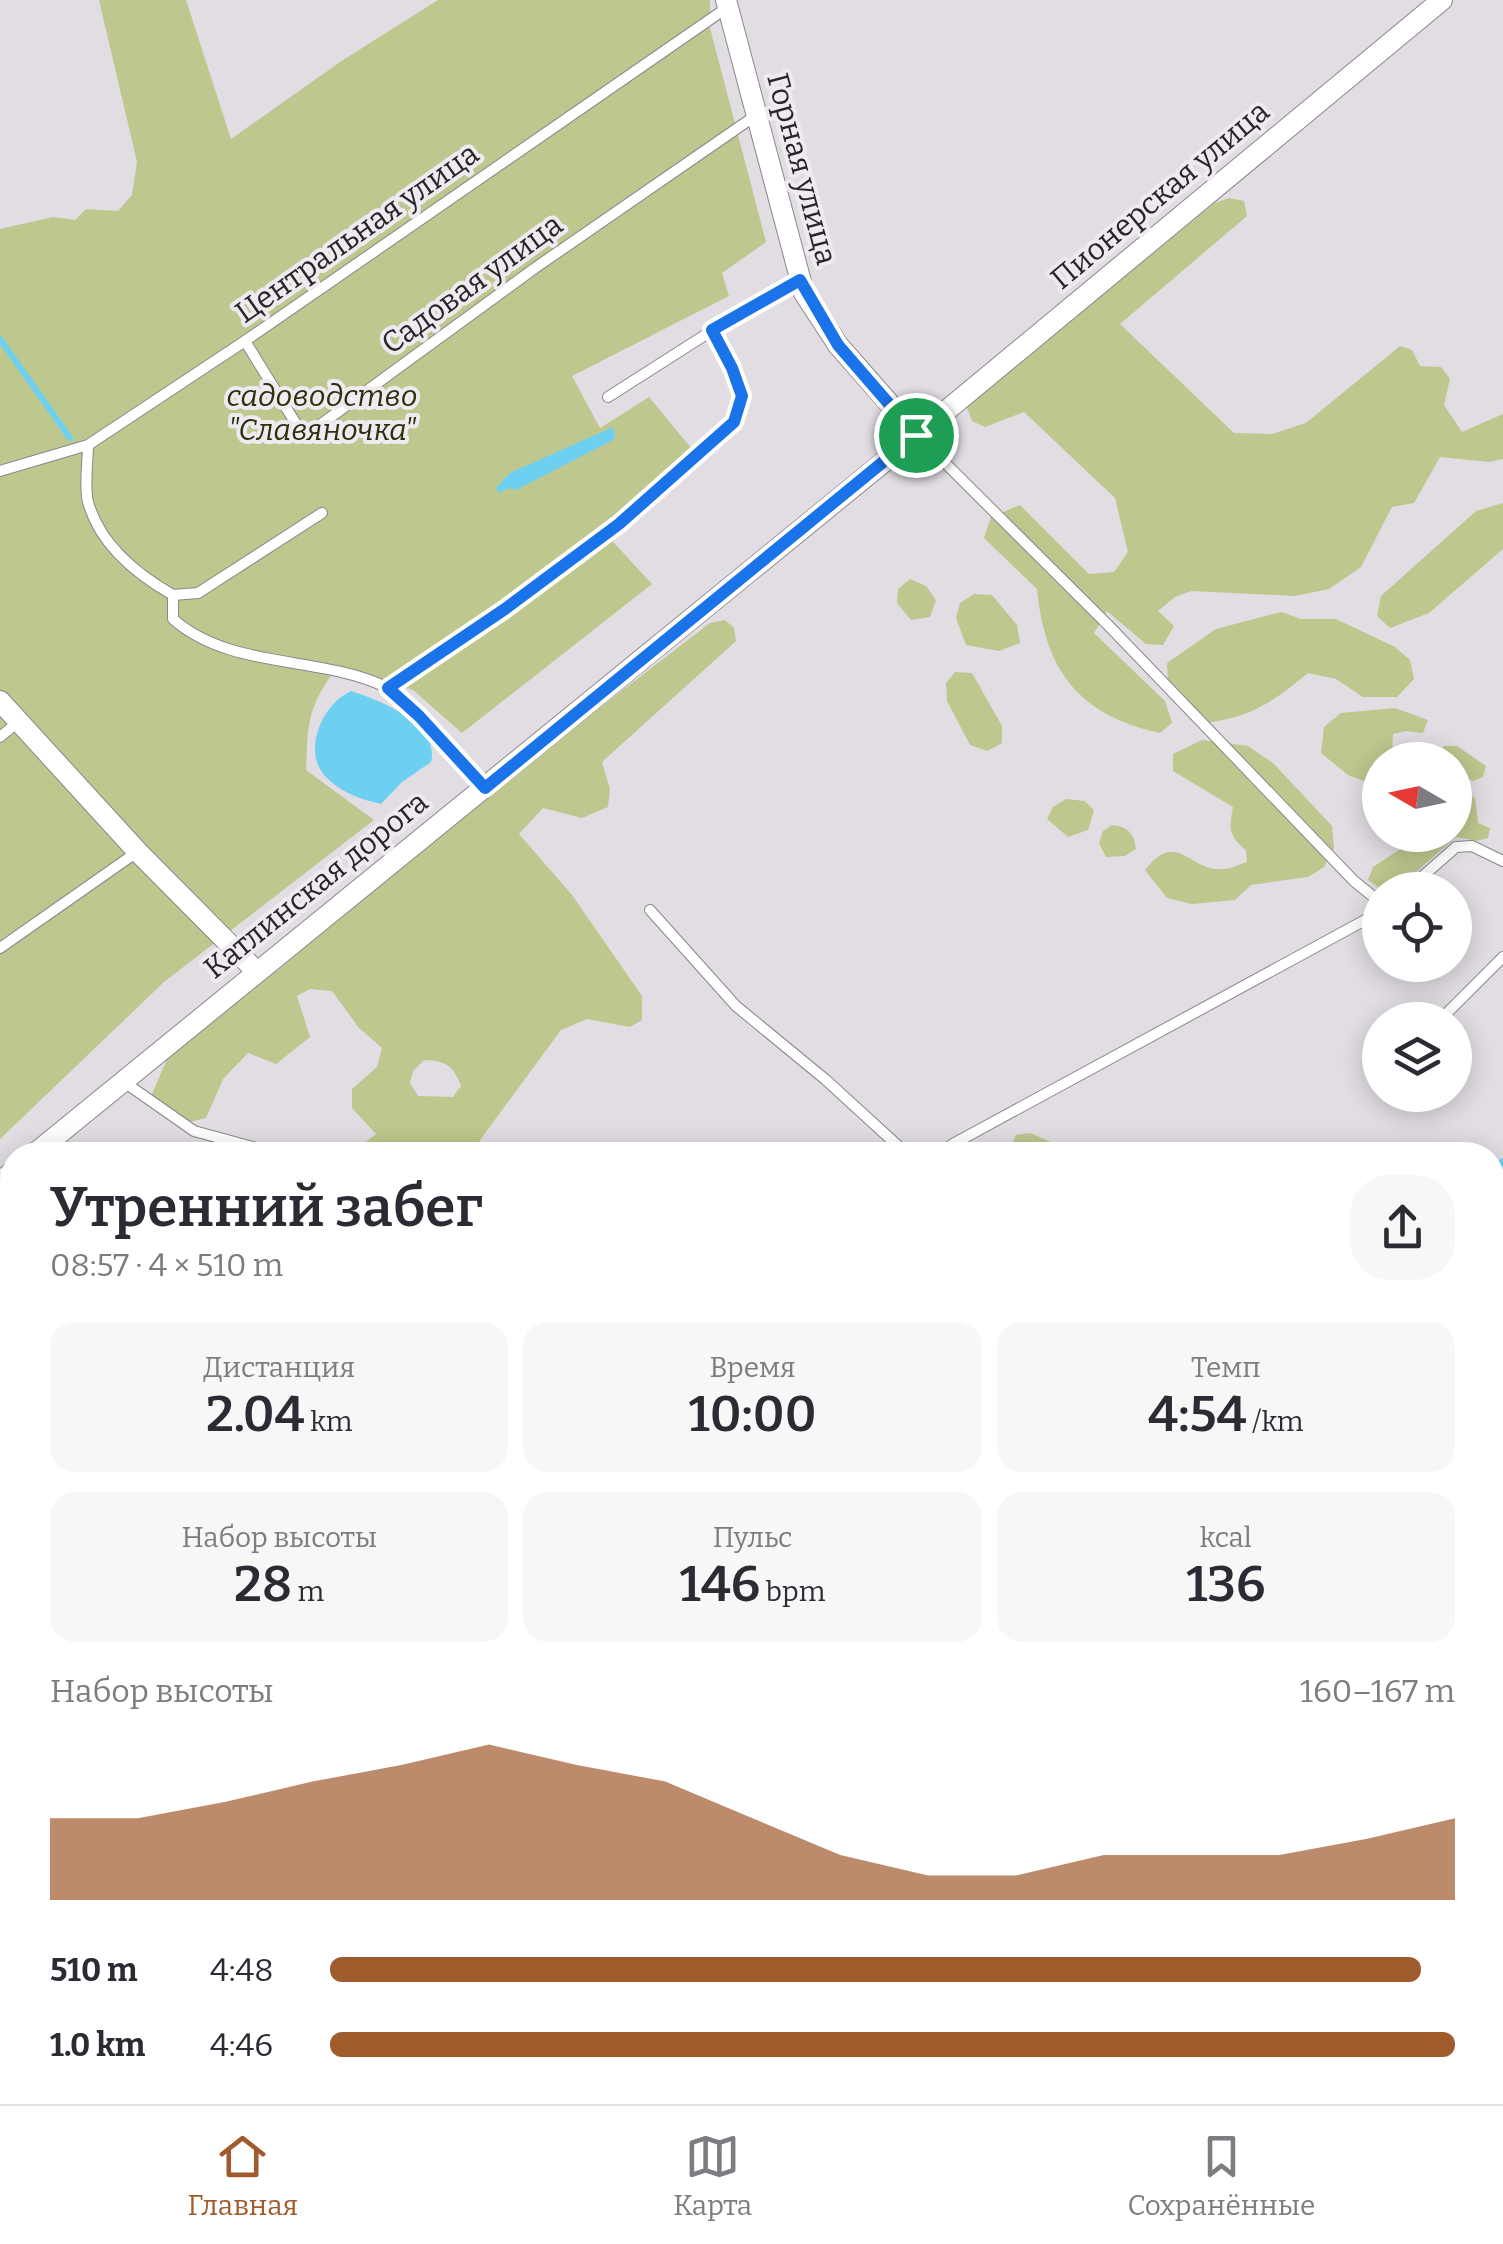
<!DOCTYPE html>
<html lang="ru">
<meta charset="utf-8">
<style>
:root{--surface:#fff;--page:#f7f7f7;--text:#2b2b33;--muted:#7c7c81;--line:#e1e1e2;--accent:#a05b2d}
body{margin:0;font-family:Bitter,serif;background:var(--page);color:var(--text);height:100vh;display:flex;flex-direction:column;font-size:38px;white-space:nowrap}
*{box-sizing:border-box;margin:0}
p{font-size:32px;color:var(--muted)}
.icon{flex:none;width:55px;height:55px;fill:none;stroke:currentColor;stroke-width:2;stroke-linecap:round;stroke-linejoin:round}
.map{position:relative;flex:1;overflow:hidden}
.panel{position:absolute;left:0px;top:1142px;width:1505px;height:962px;display:flex;flex-direction:column;background:var(--surface);border-radius:40px 40px 0 0;box-shadow:0 5px 25px #0003}
.panel>*{flex:none}
.needle{width:65px;rotate:279deg}
.tools{position:absolute;left:1362px;top:742px;display:grid;gap:20px}
.tools a{display:grid;place-items:center;width:110px;height:110px;border-radius:50%;background:var(--surface);box-shadow:0 5px 25px #0003;font-size:50px}
.pin{position:absolute;display:grid;place-items:center;width:85px;height:85px;color:#fff;margin:-42px;border:5px solid #fff;border-radius:50%;box-shadow:0 2px 10px #0007}
.round{display:grid;place-items:center;flex:none;width:105px;height:105px;border-radius:40px;background:var(--page)}
.headline{display:flex;align-items:center;justify-content:space-between;height:170px;padding:0 50px}
h1{font-size:55px;font-weight:600;line-height:75px}
.figures{display:grid;grid-template-columns:repeat(3,1fr);gap:15px;height:170px;padding:10px 50px}
.figures div{display:grid;align-content:center;border-radius:25px;background:var(--page);text-align:center}
.figures b{font-size:50px;font-weight:600}
.figures small{font-size:28px;font-weight:400}
.figures p{font-size:28px}
.chart{height:280px;padding:20px 50px}
.chart p{display:flex;justify-content:space-between}
.chart svg{width:100%;height:180px;margin-top:10px;fill:var(--accent);opacity:.7}
ul{padding:0 50px;list-style:none;font-size:32px}
li{display:grid;grid-template-columns:160px 120px 1fr;align-items:center;height:75px}
li i{height:25px;border-radius:12px;background:var(--accent)}
.tab-bar{display:flex;justify-content:space-around;align-items:center;height:140px;border-top:2px solid var(--line);background:var(--surface);font-size:28px;color:var(--muted)}
.tab-bar a{display:grid;justify-items:center;gap:5px}
.tab-bar .on{color:var(--accent)}
.map>svg:first-child{display:block}
.green{fill:#bec78e;fill-rule:evenodd}
.water{fill:#6ed0f1}
.lines{fill:none;stroke-linecap:round;stroke-linejoin:round}
.stream{stroke:#6ed0f1;stroke-width:6}
.service-casing{stroke:#8a868b;stroke-width:12}
.minor-casing{stroke:#8a868b;stroke-width:22}
.service{stroke:#fff;stroke-width:10}
.minor{stroke:#fff;stroke-width:20}
.route-casing{stroke:#fff;stroke-width:20}
.route{stroke:#1a73e8;stroke-width:12}
.labels{text-anchor:middle;dominant-baseline:central;stroke-width:8;stroke-linejoin:round;paint-order:stroke}
.street-label{font-size:30px;fill:#272527;stroke:#eeeaf0}
.park-label{font-size:30px;font-style:italic;fill:#2b300d;stroke:#eeeaf0}
</style>
<div class="map">
<svg width="1503" height="2104" viewBox="0 0 1503 2104">
<rect width="100%" height="100%" fill="#e1dde3"/>
<path class="green" d="M99 0H186L231 139 343 60 438 0H710V28L766 242 722 273 729 296 572 376 600 428 649 397 691 448 602 530 652 584 462 733 413 690 338 665C308 708 308 718 306 770L374 820 164 982 0 1139V229L53 217 75 220 86 209 118 211 132 195 137 162Z
M1229 198 1244 201 1247 216 1120 324 1234 433 1272 434 1306 423 1400 346 1412 350 1420 366 1441 367 1450 379 1444 405 1462 432 1503 414V459L1489 462 1440 457 1414 503 1392 507 1361 567 1329 589 1295 596 1191 591 1175 597 1158 611 1174 626 1163 645 1146 644 1107 611 1094 633 1165 701 1172 723 1160 733C1078 715 1045 670 1037 589L984 538 991 517 1020 505 1089 574 1114 572 1128 552 1115 498 1024 412 985 427 972 421 966 405 1215 203Z
M1503 503V549L1429 613 1390 628 1377 616 1381 596 1476 511Z
M910 579 926 586 936 600 930 617 911 620 897 603 898 589Z
M974 594 992 595 1017 625 1020 643 999 651 966 645 956 618 960 603Z
M1281 612 1301 619H1336L1395 647 1410 660 1414 679 1397 697H1363L1336 679 1308 673C1273 702 1252 717 1205 723L1168 682 1167 663 1216 629Z
M725 620 734 628 736 641 602 762 610 789 608 807 582 818 543 808 519 834 572 895 642 996V1020L630 1027 587 1019 561 1030 480 1140 477 1155H348L376 1134 352 1108V1089L377 1067 382 1048 359 1028 332 991 310 989 297 996 310 1037 276 1064 248 1053 223 1079 206 1118 186 1123 152 1094 168 1057 244 989 278 970 490 792 710 623ZM424 1060C446 1061 453 1065 461 1086L453 1097 418 1096 410 1083 413 1071Z
M955 672 972 673 1002 726V743L987 751 970 745 947 701 946 683Z
M1395 708 1428 720 1423 733 1406 731 1393 734 1392 752 1397 760H1380V809L1375 804 1370 783 1348 775 1321 753 1324 727 1341 713Z
M1202 740 1248 746 1274 764 1332 826 1334 848 1324 867 1308 877 1251 885 1235 900 1192 904 1167 898 1145 870C1177 828 1189 872 1223 869 1231 869 1240 864 1247 862L1246 850C1228 836 1229 828 1233 807L1173 771V754Z
M1444 746H1457L1486 766 1483 777 1473 781 1455 775V760H1433Z
M1467 793 1475 798 1478 823 1490 828 1488 838 1477 841 1456 837 1395 890H1382L1368 880 1373 867 1405 846V835H1455V798Z
M1066 799 1085 801 1094 810 1088 830 1068 837 1047 819 1053 807Z
M1112 825C1128 827 1134 833 1136 849L1125 856 1106 857 1099 843 1103 831Z
M1030 1133 1049 1141 1057 1152 1065 1155H1014L1011 1146 1016 1135Z
M12 1178V1380L0 1375V1188Z"/>
<path class="water" d="M613 427 615 439 516 490 508 488 499 493 496 488 510 473Z
M351 691C380 700 441 725 431 762L402 782 381 804C360 799 341 793 325 776 302 751 322 704 351 691Z
M1503 1158V1898L1493 1905 1492 1163Z"/>
<g class="lines">
<path class="stream" d="M0 339 70 438"/>
<defs>
<path id="service" d="M245 341 298 427 313 430 535 268 755 116
M608 397 713 330
M917 435 1108 625 1354 881 1380 902
M88 445C88 463 84 485 88 502 100 545 136 574 173 595V619C231 670 319 655 386 687 415 701 461 761 484 787
M0 471 88 445 245 341 728 7
M173 595 198 593 322 513
M389 688 505 609 619 524 734 422 742 396 732 368 713 330 799 281
M0 737 18 722
M1407 890 1456 847 1472 846 1503 861
M650 910 736 1006 826 1080 908 1155
M0 948 137 852
M1440 1020 1503 957
M124 1082 194 1131 282 1155
M938 1155 953 1144 1380 912
M789 2092 790 2104
M638 2104 660 2092"/>
<path id="minor" d="M726 0 804 293 838 345 917 435
M0 701 138 852 256 971
M33 1155 917 435 1442 0
M0 1182 12 1172"/>
</defs>
<use href="#service" class="service-casing"/>
<use href="#minor" class="minor-casing"/>
<use href="#service" class="service"/>
<use href="#minor" class="minor"/>
</g>
<g class="lines">
<defs>
<path id="route" d="M800 280 838 345 916 435 485 788 419 716 388 688 505 609 619 524 734 422 742 396 732 368 712 330Z"/>
</defs>
<use href="#route" class="route-casing"/>
<use href="#route" class="route"/>
</g>
<g class="labels">
<g class="street-label">
<text transform="translate(802 169) rotate(75)">Горная улица</text>
<text transform="translate(1160 195) rotate(-40)">Пионерская улица</text>
<text transform="translate(357 233) rotate(-35)">Центральная улица</text>
<text transform="translate(472 284) rotate(-36)">Садовая улица</text>
<text transform="translate(316 885) rotate(-39)">Катлинская дорога</text>
</g>
<g class="park-label">
<text x="322" y="396">садоводство<tspan x="322" dy="34">"Славяночка"</tspan></text>
</g>
</g>
</svg>
<div class="tools">
<a><svg class="needle" viewBox="-14 -14 28 28"><path d="M0-13l5 13h-10z" fill="#e53935"/><path d="M0 13l5-13h-10z" fill="#7c7c81"/></svg></a>
<a><svg class="icon" aria-label="locate" viewBox="0 0 24 24"><circle cx="12" cy="12" r="6"/><path d="M12 2v4M12 18v4M2 12h4M18 12h4"/></svg></a>
<a><svg class="icon" aria-label="layers" viewBox="0 0 24 24"><path d="M12 4l9 5-9 5-9-5zM3 14l9 5 9-5"/></svg></a>
</div>
<div class="pin" style="left:916px;top:435px;background:#1e9e55"><svg class="icon" aria-label="arrive" viewBox="0 0 24 24"><path d="M6 21V4h12l-3 4 3 4H6"/></svg></div>
<section class="panel">
<div class="headline"><div><h1>Утренний забег</h1><p>08:57 · 4 × 510 m</p></div><a class="round"><svg class="icon" aria-label="share" viewBox="0 0 24 24"><path d="M12 15V3M7 8l5-5 5 5M5 13v7h14v-7"/></svg></a></div>
<div class="figures">
<div><p>Дистанция</p><b>2.04<small> km</small></b></div>
<div><p>Время</p><b>10:00</b></div>
<div><p>Темп</p><b>4:54<small> /km</small></b></div>
</div>
<div class="figures">
<div><p>Набор высоты</p><b>28<small> m</small></b></div>
<div><p>Пульс</p><b>146<small> bpm</small></b></div>
<div><p>kcal</p><b>136</b></div>
</div>
<div class="chart"><p><span>Набор высоты</span>160–167 m</p>
<svg viewBox="0 0 160 44" preserveAspectRatio="none"><path d="M0 44V24L10 24L20 20L30 15L40 11L50 6L60 11L70 15L80 24L90 33L100 38L110 38L120 33L130 33L140 33L150 29L160 24V44z"/></svg>
</div>
<ul>
<li><b>510 m</b>4:48<i style="width:97%"></i></li>
<li><b>1.0 km</b>4:46<i style="width:100%"></i></li>
</ul>
</section>
</div>
<nav class="tab-bar">
<a class="on"><svg class="icon" aria-label="home" viewBox="0 0 24 24"><path d="M3 11l9-7 9 7M6 9v11h12V9"/></svg>Главная</a>
<a><svg class="icon" aria-label="map" viewBox="0 0 24 24"><path d="M3 6l6-2 6 2 6-2v14l-6 2-6-2-6 2zM9 4v14M15 6v14"/></svg>Карта</a>
<a><svg class="icon" aria-label="saved" viewBox="0 0 24 24"><path d="M7 4h10v16l-5-4-5 4z"/></svg>Сохранённые</a>
</nav>
